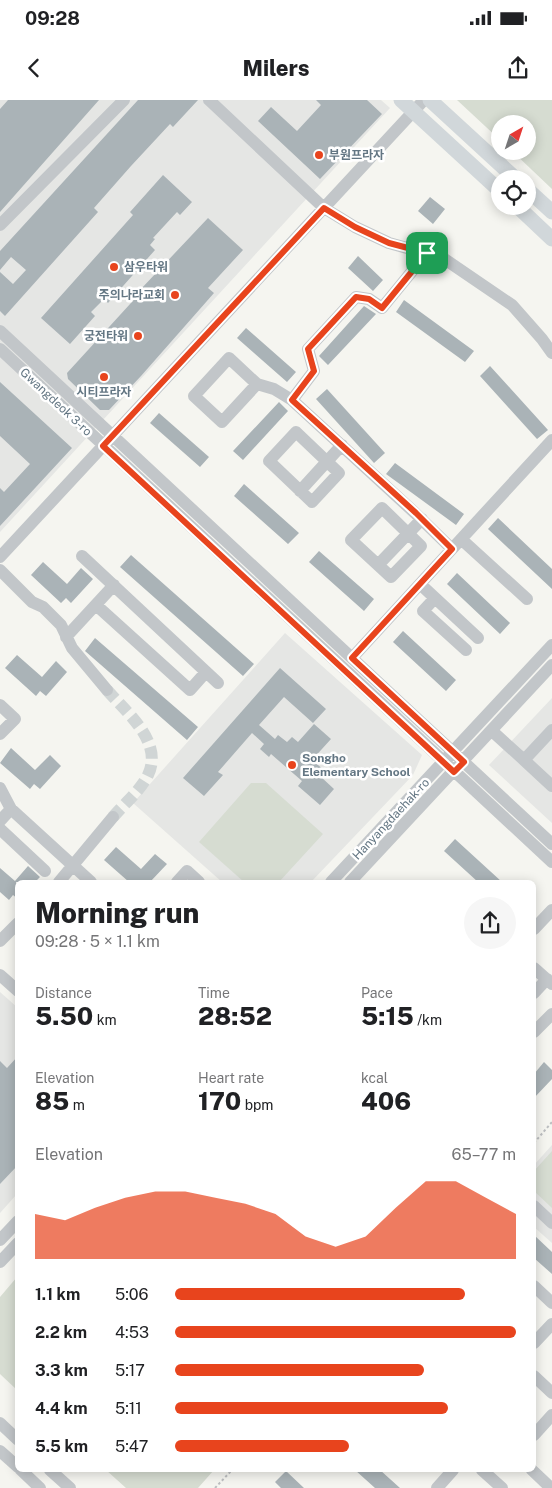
<!DOCTYPE html>
<meta charset="utf-8">
<style>
:root{--surface:#fff;--page:#f6f6f6;--text:#202124;--muted:#757577;--accent:#e8441d}
body{margin:0;font-family:"Public Sans","Noto Sans KR",sans-serif;background:var(--page);color:var(--text);height:100vh;display:flex;flex-direction:column;font-size:19px;white-space:nowrap}
*{box-sizing:border-box;margin:0}
p{font-size:16px;color:var(--muted)}
.icon{flex:none;width:28px;height:28px;fill:none;stroke:currentColor;stroke-width:2;stroke-linecap:round;stroke-linejoin:round}
.map{position:relative;flex:1;overflow:hidden}
.drawer{position:absolute;left:15px;top:780px;width:521px;height:592px;display:flex;flex-direction:column;background:var(--surface);border-radius:8px;box-shadow:0 2px 12px #0003}
.drawer>*{flex:none}
.needle{width:32px;rotate:39deg}
.fabs{position:absolute;left:491px;top:15px;display:grid;gap:10px}
.fabs a{display:grid;place-items:center;width:45px;height:45px;border-radius:50%;background:var(--surface);box-shadow:0 2px 12px #0003;font-size:25px}
.pin{position:absolute;display:grid;place-items:center;width:42px;height:42px;color:#fff;margin:-21px;border-radius:10px;box-shadow:0 2px 8px #0006}
.round{display:grid;place-items:center;flex:none;width:52px;height:52px;border-radius:26px;background:var(--page)}
.summary{display:flex;align-items:center;justify-content:space-between;height:85px;padding:0 20px}
h1{font-size:28px;font-weight:800;line-height:38px}
.metrics{display:grid;grid-template-columns:repeat(3,1fr);gap:8px;height:85px;padding:5px 20px}
.metrics div{display:grid;align-content:center}
.metrics b{font-size:25px;font-weight:800}
.metrics small{font-size:14px;font-weight:400}
.metrics p{font-size:14px}
.chart{height:140px;padding:10px 20px}
.chart p{display:flex;justify-content:space-between}
.chart svg{width:100%;height:90px;margin-top:5px;fill:var(--accent);opacity:.7}
ul{padding:0 20px;list-style:none;font-size:16px}
li{display:grid;grid-template-columns:80px 60px 1fr;align-items:center;height:38px}
li i{height:12px;border-radius:6px;background:var(--accent)}
.status{display:flex;justify-content:space-between;align-items:center;height:35px;padding:0 25px;background:var(--surface);direction:ltr}
.status svg{height:14px;fill:currentColor}
header{display:flex;justify-content:space-between;align-items:center;height:65px;padding:0 20px;background:var(--surface);font-size:22px;font-weight:800}
.map>svg:first-child{display:block}
.built{fill:#e5e6e4}
.green{fill:#d6dcd1}
.building{fill:#aab3b7}
.lines{fill:none;stroke-linecap:round;stroke-linejoin:round}
.minor-tunnel{stroke:#d0d5d5;stroke-width:12;stroke-dasharray:12 6;stroke-linecap:butt}
.path{stroke:#bcbec0;stroke-width:2;stroke-dasharray:2.5 2.5;stroke-linecap:butt}
.minor{stroke:#c2c6c9;stroke-width:12}
.major{stroke:#d1d7da;stroke-width:15}
.route-casing{stroke:#fff;stroke-width:10}
.route{stroke:#e8441d;stroke-width:6}
.poi-dot{fill:#e8441d;stroke:#fff;stroke-width:2}
.labels{text-anchor:middle;dominant-baseline:central;stroke-width:5;stroke-linejoin:round;paint-order:stroke}
.poi-label{font-size:12px;font-weight:bold;fill:#637683;stroke:#fff;text-anchor:start}
.street-label{font-size:12px;fill:#637683;stroke:#fff}
</style>
<div class="status"><b>09:28</b><svg viewBox="0 0 49 12"><path d="M0 12V9h3v3zM5 12V6h3v6zM10 12V3h3v9zM15 12V0h3v12zM26 1h20v11H26zM47 4h2v5h-2z"/></svg></div>
<header><svg class="icon" aria-label="back" viewBox="0 0 24 24"><path d="M15 5l-7 7 7 7"/></svg>Milers<svg class="icon" aria-label="share" viewBox="0 0 24 24"><path d="M12 15V3M7 8l5-5 5 5M5 13v7h14v-7"/></svg></header>
<div class="map">
<svg width="552" height="1388" viewBox="0 0 552 1388">
<rect width="100%" height="100%" fill="#f5f5f0"/>
<path class="built" d="M0 0H381L390 8 0 432Z
M285 533 422 655 413 675 311 782H222L133 703Z
M552 598V723L489 665Z
M0 892 18 908 17 1094 0 1113Z
M552 1045V1143L534 1127V1065Z"/>
<path class="green" d="M457 0H552V89L512 51H528V24H500V40Z
M251 683H266L323 734 279 782H244L199 742Z
M552 1051V1108L534 1091V1071Z
M17 1177V1290L0 1274V1197Z
M106 1370H214L198 1388H126Z"/>
<path class="building" d="M8 0H99L0 112V9Z
M138 0H198L173 27 170 24 131 66 94 108 98 112 5 216 0 211V172L13 184 26 170 11 157 0 170V151Z
M316 0H367L382 14 320 79 258 21 271 7 297 31 321 5Z
M163 75 192 102 180 115 177 112 153 138 155 139 150 145 155 150 108 203 104 199 91 212 95 216 70 244 41 218 133 115 130 112Z
M430 97 445 109 433 124 418 111Z
M208 118 243 150 208 188 214 193 141 276 109 310H100L68 279 67 273 141 192 140 190Z
M358 156 383 180 373 191 348 168Z
M404 200 474 251 465 262 396 212Z
M364 206 376 214 328 265 319 256Z
M246 228 296 272 287 282 237 238Z
M490 266 548 330 537 339 480 276Z
M0 282 72 348 0 426V388L4 392 30 364 0 336Z
M327 289 385 353 374 363 316 299Z
M279 302 288 311 243 360 233 351Z
M159 313 209 357 200 367 150 323Z
M395 363 464 414 456 425 386 374Z
M244 384 299 433 288 444 234 396Z
M498 418 552 469V489L488 429Z
M319 451 374 499 364 511 309 462Z
M131 455 254 564 243 576 120 467Z
M43 462 67 484 81 468 93 479 71 503 66 498 61 503 31 475Z
M457 473 510 523 500 534 447 484Z
M403 531 456 580 446 591 393 542Z
M95 538 198 627 187 640 85 551Z
M17 555 42 577 56 561 67 572 46 596 40 591 36 596 5 568Z
M280 568 326 609 313 623 284 597 259 625 275 639 278 635 287 642 292 637 298 642 314 624 331 639 312 660 324 670 320 676 334 689 320 705 298 686 302 681 271 654 269 657 260 649 264 644 252 633 218 672 223 675 204 696 183 678Z
M11 648 35 670 50 655 61 666 40 689 34 684 30 689 0 663Z
M455 739 502 782H478L444 751Z
M116 747 141 769 155 754 167 764 150 782H129L104 760Z
M28 766 40 777 35 782H16L18 799 13 795 9 800 0 792V768L15 781Z
M18 956V1065L0 1084V961L7 968Z
M544 962 552 970V979L534 998V974Z
M534 1135 552 1152V1174L534 1158Z
M355 1370H380L400 1388H375Z
M286 1371 304 1388H281L275 1382Z"/>
<g class="lines">
<path class="minor-tunnel" d="M107 590C126 612 164 642 148 675 141 690 124 704 113 717"/>
<path class="path" d="M534 1043 552 1022
M215 1388 232 1370"/>
<path class="minor" d="M209 0 324 108 355 127 389 143 443 158 512 205 542 239 552 253
M0 125 124 0
M427 153 382 208 369 199 356 197 308 249 314 271 292 300 415 413 452 449
M0 231 552 744
M0 249 552 762
M229 258 257 284 222 322 194 296Z
M257 284 274 289 292 300
M296 332 339 373 312 402 269 361Z
M300 391 342 345
M382 408 421 446 391 477 351 440Z
M461 439 527 499
M82 456 218 583
M0 457 424 0
M378 465 422 419
M0 470 32 502 43 507 61 525 72 548 107 590
M420 484 478 538
M435 498 423 511 466 550
M96 505 190 590 206 572
M66 537 114 485
M352 558 552 340
M0 605 15 619 0 634
M552 630 524 660 552 686
M492 631 524 660
M0 688 11 709 91 782
M0 721 11 709
M0 729 45 771
M59 782 113 717
M177 782 187 771 199 782
M331 782 552 545
M350 782 552 565
M534 829 552 810
M0 841 18 823
M534 868 552 884
M0 875 18 891
M534 893 547 879
M534 932 552 914
M534 1106 552 1123
M0 1140 18 1121
M0 1162 18 1143
M534 1186 552 1203
M534 1243 552 1224
M534 1276 552 1293
M0 1323 18 1340
M534 1335 552 1315
M0 1351 18 1367
M21 1370 40 1388
M50 1370 70 1388
M482 1370 502 1388
M532 1370 551 1388
M437 1388 453 1370"/>
<path class="major" d="M401 0 500 91
M430 0 516 79
M528 90 552 112
M517 106 552 139"/>
</g>
<g class="lines">
<defs>
<path id="route" d="M324 108 355 127 389 143 427 153 382 208 369 199 356 197 308 249 314 271 292 300 416 413 452 449 352 558 464 662 454 672 103 346Z"/>
</defs>
<use href="#route" class="route-casing"/>
<use href="#route" class="route"/>
</g>
<g class="poi-dot">
<circle cx="319" cy="55" r="5"/>
<circle cx="114" cy="167" r="5"/>
<circle cx="175" cy="195" r="5"/>
<circle cx="138" cy="236" r="5"/>
<circle cx="104" cy="277" r="5"/>
<circle cx="292" cy="665" r="5"/>
</g>
<g class="labels">
<g class="poi-label">
<text x="329" y="55">부원프라자</text>
<text x="124" y="167">삼우타워</text>
<text x="165" y="195" text-anchor="end">주의나라교회</text>
<text x="128" y="236" text-anchor="end">궁전타워</text>
<text x="104" y="292" text-anchor="middle">시티프라자</text>
<text x="302" y="658">Songho<tspan x="302" dy="14">Elementary School</tspan></text>
</g>
<g class="street-label">
<text transform="translate(56 302) rotate(43)">Gwangdeok 3-ro</text>
<text transform="translate(391 719) rotate(-47)">Hanyangdaehak-ro</text>
</g>
</g>
</svg>
<div class="fabs">
<a><svg class="needle" viewBox="-14 -14 28 28"><path d="M0-13l5 13h-10z" fill="#e53935"/><path d="M0 13l5-13h-10z" fill="#757577"/></svg></a>
<a><svg class="icon" aria-label="locate" viewBox="0 0 24 24"><circle cx="12" cy="12" r="6"/><path d="M12 2v4M12 18v4M2 12h4M18 12h4"/></svg></a>
</div>
<div class="pin" style="left:427px;top:153px;background:#1e9e55"><svg class="icon" aria-label="arrive" viewBox="0 0 24 24"><path d="M6 21V4h12l-3 4 3 4H6"/></svg></div>
<section class="drawer">
<div class="summary"><div><h1>Morning run</h1><p>09:28 · 5 × 1.1 km</p></div><a class="round"><svg class="icon" aria-label="share" viewBox="0 0 24 24"><path d="M12 15V3M7 8l5-5 5 5M5 13v7h14v-7"/></svg></a></div>
<div class="metrics">
<div><p>Distance</p><b>5.50<small> km</small></b></div>
<div><p>Time</p><b>28:52</b></div>
<div><p>Pace</p><b>5:15<small> /km</small></b></div>
</div>
<div class="metrics">
<div><p>Elevation</p><b>85<small> m</small></b></div>
<div><p>Heart rate</p><b>170<small> bpm</small></b></div>
<div><p>kcal</p><b>406</b></div>
</div>
<div class="chart"><p><span>Elevation</span>65–77 m</p>
<svg viewBox="0 0 160 44" preserveAspectRatio="none"><path d="M0 44V22L10 25L20 19L30 14L40 11L50 11L60 14L70 17L80 22L90 33L100 38L110 33L120 19L130 6L140 6L150 14L160 22V44z"/></svg>
</div>
<ul>
<li><b>1.1 km</b>5:06<i style="width:85%"></i></li>
<li><b>2.2 km</b>4:53<i style="width:100%"></i></li>
<li><b>3.3 km</b>5:17<i style="width:73%"></i></li>
<li><b>4.4 km</b>5:11<i style="width:80%"></i></li>
<li><b>5.5 km</b>5:47<i style="width:51%"></i></li>
</ul>
</section>
</div>
